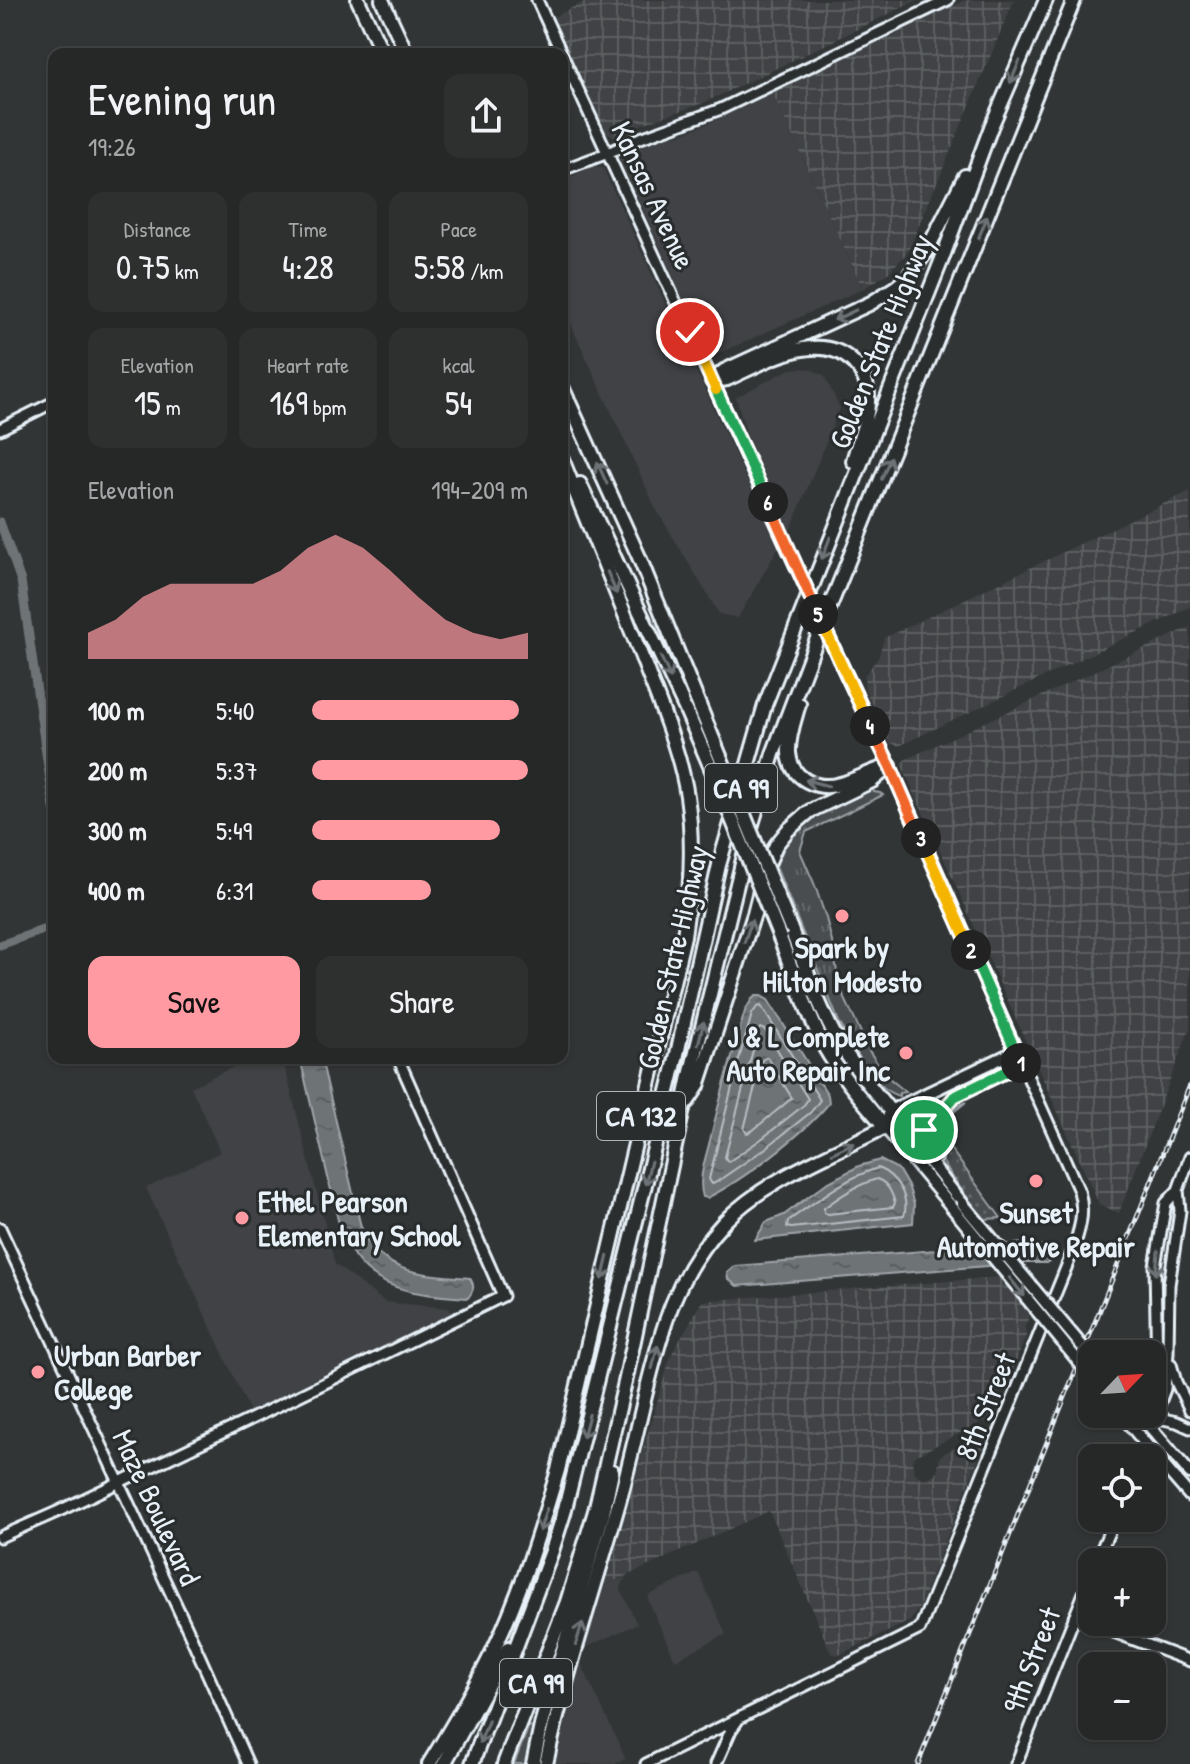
<!DOCTYPE html>
<meta charset="utf-8">
<style>
:root{--surface:#262828;--page:#2e3030;--text:#f1f3f6;--muted:#a4a6a8;--line:#424445;--accent:#ff9aa2}
body{margin:0;font-family:"Patrick Hand",sans-serif;background:var(--page);color:var(--text);height:100vh;display:flex;flex-direction:column;font-size:30px;white-space:nowrap}
*{box-sizing:border-box;margin:0}
p{font-size:26px;color:var(--muted)}
.icon{flex:none;width:44px;height:44px;fill:none;stroke:currentColor;stroke-width:2;stroke-linecap:round;stroke-linejoin:round}
.map{position:relative;flex:1;overflow:hidden}
.drawer{position:absolute;left:48px;top:48px;width:520px;height:1016px;display:flex;flex-direction:column;background:var(--surface);border-radius:16px;box-shadow:0 2px 6px #0004,0 0 0 2px var(--line)}
.drawer>*{flex:none}
.needle{width:52px;rotate:65deg}
.controls{position:absolute;left:1078px;top:1340px;display:grid;gap:16px}
.controls a{display:grid;place-items:center;width:88px;height:88px;border-radius:16px;background:var(--surface);box-shadow:0 2px 6px #0004,0 0 0 2px var(--line);font-size:40px}
.pin{position:absolute;display:grid;place-items:center;width:68px;height:68px;color:#fff;margin:-34px;border:4px solid #fff;border-radius:50%;box-shadow:0 2px 8px #0007}
.km{position:absolute;width:40px;height:40px;margin:-20px;border-radius:50%;background:#222;color:#fff;font-size:22px;line-height:40px;text-align:center}
.round{display:grid;place-items:center;flex:none;width:84px;height:84px;border-radius:16px;background:var(--page)}
.summary{display:flex;align-items:center;justify-content:space-between;height:136px;padding:0 40px}
h1{font-size:44px;font-weight:600;line-height:60px}
.metrics{display:grid;grid-template-columns:repeat(3,1fr);gap:12px;height:136px;padding:8px 40px}
.metrics div{display:grid;align-content:center;border-radius:16px;background:var(--page);text-align:center}
.metrics b{font-size:34px;font-weight:600}
.metrics small{font-size:22px;font-weight:400}
.metrics p{font-size:22px}
.chart{height:224px;padding:16px 40px}
.chart p{display:flex;justify-content:space-between}
.chart svg{width:100%;height:144px;margin-top:8px;fill:var(--accent);opacity:.7}
.primary-button{display:flex;gap:16px;margin-top:auto;padding:16px 40px}
.primary-button a{flex:1;height:92px;border-radius:16px;background:var(--accent);color:#111;font-size:32px;font-weight:600;line-height:92px;text-align:center}
.primary-button a+a{background:var(--page);color:var(--text)}
ul{padding:0 40px;list-style:none;font-size:26px}
li{display:grid;grid-template-columns:128px 96px 1fr;align-items:center;height:60px}
li i{height:20px;border-radius:10px;background:var(--accent)}
.map>svg:first-child{display:block}
.built{fill:#3f4244}
.industrial{fill:url(#industrial-grid)}
.grass{fill:url(#grass-tufts);stroke:#989fa4;stroke-width:2}
.garden{fill:url(#garden-dots);stroke:#989fa4;stroke-width:2}
.water{fill:url(#water-ripples);stroke:#9fa5aa;stroke-width:2}
.lines{fill:none;stroke-linecap:round;stroke-linejoin:round}
.shore{stroke:#b7bfc4;stroke-width:2}
.canal{stroke:#6e7376;stroke-width:9}
.secondary-casing{stroke:#e8f1f8;stroke-width:15}
.primary-casing{stroke:#e8f1f8;stroke-width:16}
.highway-casing{stroke:#e8f1f8;stroke-width:18}
.secondary{stroke:#2a2d2e;stroke-width:9}
.primary{stroke:#2a2d2e;stroke-width:10}
.highway{stroke:#2a2d2e;stroke-width:12}
.rail-casing{stroke:#e8f1f8;stroke-width:5}
.rail{stroke:#2a2d2e;stroke-width:2;stroke-dasharray:6;stroke-linecap:butt}
.primary-bridge-casing{stroke:#e8f1f8;stroke-width:16;stroke-linecap:butt}
.highway-bridge-casing{stroke:#e8f1f8;stroke-width:18;stroke-linecap:butt}
.primary-bridge{stroke:#2a2d2e;stroke-width:10}
.highway-bridge{stroke:#2a2d2e;stroke-width:12}
.oneway{stroke:#6c7275}
.split-1-casing{stroke:#fff;stroke-width:16}
.split-2-casing{stroke:#fff;stroke-width:16}
.split-3-casing{stroke:#fff;stroke-width:16}
.split-4-casing{stroke:#fff;stroke-width:16}
.split-5-casing{stroke:#fff;stroke-width:16}
.split-6-casing{stroke:#fff;stroke-width:16}
.split-7-casing{stroke:#fff;stroke-width:16}
.split-8-casing{stroke:#fff;stroke-width:16}
.split-1{stroke:#22a559;stroke-width:10}
.split-2{stroke:#22a559;stroke-width:10}
.split-3{stroke:#f5b400;stroke-width:10}
.split-4{stroke:#f0652b;stroke-width:10}
.split-5{stroke:#f5b400;stroke-width:10}
.split-6{stroke:#f0652b;stroke-width:10}
.split-7{stroke:#22a559;stroke-width:10}
.split-8{stroke:#f5b400;stroke-width:10}
.poi-dot{fill:#ff9aa2;stroke:#2a2d2e;stroke-width:3}
.labels{text-anchor:middle;dominant-baseline:central;stroke-width:6;stroke-linejoin:round;paint-order:stroke}
.shield{fill:#2a2d2e;stroke:#afb6bb;stroke-width:2}
.shield-label{font-size:28px;font-weight:bold;fill:#e8f1f8}
.street-label{font-size:30px;fill:#e8f1f8;stroke:#2a2d2e}
.poi-label{font-size:30px;font-weight:bold;fill:#e8f1f8;stroke:#2a2d2e}
</style>
<div class="map">
<svg width="1190" height="1764" viewBox="0 0 1190 1764">
<defs>
<pattern id="industrial-grid" width="8" height="8" patternUnits="userSpaceOnUse" patternTransform="scale(2)"><rect width="8" height="8" fill="#3f4244"/><path d="M0 4h8M4 0v8" fill="none" stroke="#5b5e60"/></pattern>
<pattern id="grass-tufts" width="24" height="20" patternUnits="userSpaceOnUse" patternTransform="scale(2)"><rect width="24" height="20" fill="#494d4f"/><path d="M3 7l-1-3M5 7V3M7 7l1-3M15 17l-1-3M17 17v-4M19 17l1-3" fill="none" stroke="#636769"/></pattern>
<pattern id="garden-dots" width="8" height="8" patternUnits="userSpaceOnUse" patternTransform="scale(2)"><rect width="8" height="8" fill="#494d4f"/><path d="M2 2h.1M6 6h.1" fill="none" stroke="#636769" stroke-width="1.8" stroke-linecap="round"/></pattern>
<pattern id="water-ripples" width="26" height="14" patternUnits="userSpaceOnUse" patternTransform="scale(2)"><rect width="26" height="14" fill="#6e7376"/><path d="M2 4q2-2 4 0t4 0M15 11q2-2 4 0t4 0" fill="none" stroke="#5a5e60"/></pattern>
</defs>
<rect width="100%" height="100%" fill="#323536"/>
<filter id="ink" filterUnits="userSpaceOnUse"><feTurbulence type="fractalNoise" baseFrequency=".0125" numOctaves="2"/><feDisplacementMap in="SourceGraphic" scale="16" xChannelSelector="R" yChannelSelector="G"/><feConvolveMatrix kernelMatrix="1 2 1 2 8 2 1 2 1" color-interpolation-filters="sRGB"/></filter>
<g filter="url(#ink)">
<path class="built" d="M772 92 863 289 715 355 692 318 620 160 622 152 660 137 681 134 716 120Z
M594 166 603 168 778 548 738 618 719 614 656 509 562 305V178L570 177Z
M798 368 810 369 824 375 840 408 790 531 747 436 736 397 788 370Z
M252 1058H282L283 1060 335 1264 385 1302 449 1308 453 1316 250 1412 146 1188 220 1152 191 1087Z
M698 1572 726 1634 675 1660 648 1600 649 1595Z
M626 1577 622 1585 621 1590 637 1624 585 1648 602 1587Z
M580 1661 626 1759 615 1764H555Z"/>
<path class="industrial" d="M588 0H918L706 102 631 128 615 136 606 133 547 20Z
M965 0H1014L908 252 888 273 863 289 772 92Z
M1190 491V607L899 746 890 743 865 690 864 676 878 658 884 638Z
M1190 627V1028L1119 1213 1099 1204 902 766 904 760Z
M999 1277 1030 1314 1025 1327 1026 1336 1011 1375 1007 1376 999 1392 1001 1399 993 1419 989 1422H982L915 1456 912 1462 915 1473 920 1477 926 1478 932 1476 937 1472 940 1456 944 1453 977 1438 981 1439 984 1445 918 1610 910 1621 839 1655 831 1653 769 1511 602 1587 671 1355 702 1301Z"/>
<path class="grass" d="M872 788 874 792 880 793 883 795 806 832 800 851 814 883 826 918 833 946 839 986 870 1052 884 1074 906 1092 899 1093V1096C875 1091 851 1043 839 1022L774 862C793 822 835 806 872 788Z
M529 1726 535 1728 529 1764H514Z"/>
<path class="garden" d="M966 1102 950 1115 944 1127 949 1135 947 1144 1001 1218 985 1219C971 1203 938 1161 933 1141 932 1135 933 1129 936 1123 942 1111 955 1107 966 1102Z"/>
<path class="water" d="M756 996H761L768 1000 828 1095 829 1103C804 1134 743 1180 707 1198L703 1197C697 1178 707 1155 711 1136 721 1094 733 1052 745 1011L752 999Z
M300 1058H321L361 1227C381 1276 425 1274 470 1278 475 1286 474 1290 468 1298 406 1294 357 1289 338 1220Z
M880 1160 898 1169 909 1188 914 1205 913 1223 755 1240 766 1222 784 1215 825 1184 859 1166Z
M1025 1243 1049 1248 1048 1250 1052 1253 1051 1260 1046 1263H1025L737 1286 728 1279 727 1273 735 1266Z"/>
<g class="lines">
<path class="shore" d="M761 1006 820 1100 811 1112 766 1148 715 1183 712 1184 709 1179 739 1059 752 1014 757 1007Z
M760 1028 765 1030 808 1099 804 1105 760 1140 728 1162 725 1157 758 1031Z
M767 1057 792 1098 752 1131 747 1133 744 1129 762 1060Z
M878 1168C896 1176 910 1196 904 1216L791 1228 787 1227 788 1221C817 1201 844 1178 878 1168Z
M877 1179C888 1183 892 1193 895 1203L893 1207 828 1214 824 1213V1208C840 1196 858 1184 877 1179Z"/>
<path class="canal" d="M0 522 21 581 54 808
M0 945 54 926"/>
<defs>
<path id="secondary" d="M537 0 712 381
M562 170 608 153 635 140 721 109 948 0
M0 429 54 402
M0 1228 187 1628 248 1764
M1171 1364 1176 1382 1190 1410
M1154 1413 1153 1398 1157 1370 1155 1266 1166 1203 1178 1190 1190 1157
M1154 1417 1177 1422 1190 1428
M1139 1458 1165 1389 1168 1353 1169 1285 1180 1211 1178 1190
M0 1537 59 1511 247 1421 503 1296 398 1058
M1096 1562 1115 1518
M1074 1617 1190 1661
M646 1764 920 1629 1070 1258C1078 1235 1086 1215 1079 1191L1022 1064
M716 1764 731 1730 738 1720
M1016 1764 1092 1573"/>
<path id="primary" d="M712 381 789 551
M837 655 890 766 1022 1064 885 1127
M888 1118 890 1111 1016 1051
M896 1119 963 1204
M885 1127 950 1205
M936 1158C914 1128 924 1120 951 1102
M1170 1450 1190 1473
M1164 1466 1190 1496"/>
<path id="highway" d="M358 0 383 54
M382 0 407 54
M712 381 724 371 871 303 896 287 908 277 926 252 965 176
M715 381 727 379C763 363 819 328 853 362 863 372 869 386 868 401 868 421 858 442 853 461
M562 387 639 557 697 700
M580 484 686 710
M799 704C795 719 788 737 789 753 791 779 817 791 840 784 856 780 871 771 887 767
M790 927C805 965 818 1006 838 1041 853 1067 872 1088 890 1111
M688 1101 698 1086 754 914 765 871 776 845 788 830 810 811 872 781 890 766
M429 1764C452 1727 474 1690 493 1651 521 1593 540 1531 558 1470L684 936C691 890 694 843 687 796 680 752 662 710 646 668 619 598 590 529 562 459
M444 1764 508 1648
M472 1764 552 1551 564 1513 675 1063 719 865 765 705 942 259 991 127 1046 0
M504 1764 567 1602 595 1511 626 1378 690 1076 750 831 773 754 818 636 1074 0
M533 1764 542 1721 603 1514 612 1471
M546 1764C564 1679 592 1597 616 1513 627 1475 636 1435 645 1396 661 1330 676 1273 724 1222 765 1179 833 1154 885 1127 864 1102 841 1076 825 1048 807 1013 794 975 780 938"/>
</defs>
<use href="#secondary" class="secondary-casing"/>
<use href="#primary" class="primary-casing"/>
<use href="#highway" class="highway-casing"/>
<use href="#secondary" class="secondary"/>
<use href="#primary" class="primary"/>
<use href="#highway" class="highway"/>
<defs>
<path id="rail" d="M918 1764 1190 1085"/>
</defs>
<use href="#rail" class="rail-casing"/>
<use href="#rail" class="rail"/>
<defs>
<path id="primary-bridge" d="M789 551 837 655
M963 1204 1092 1358
M950 1205 1092 1378
M1121 1414 1164 1466
M1139 1414 1170 1450"/>
<path id="highway-bridge" d="M697 700 790 927
M686 710 717 782 780 938"/>
</defs>
<use href="#primary-bridge" class="primary-bridge-casing"/>
<use href="#highway-bridge" class="highway-bridge-casing"/>
<use href="#primary-bridge" class="primary-bridge"/>
<use href="#highway-bridge" class="highway-bridge"/>
</g>
<defs><path id="oneway-shaft" d="M-6 0H5M1.5-3L5.5 0L1.5 3" fill="none" stroke-width="1.6" stroke-linecap="round" stroke-linejoin="round" transform="scale(2)"/></defs>
<g class="oneway">
<use href="#oneway-shaft" transform="translate(1015 72) rotate(113)"/>
<use href="#oneway-shaft" transform="translate(983 227) rotate(-68)"/>
<use href="#oneway-shaft" transform="translate(845 315) rotate(155)"/>
<use href="#oneway-shaft" transform="translate(886 468) rotate(-68)"/>
<use href="#oneway-shaft" transform="translate(602 473) rotate(-114)"/>
<use href="#oneway-shaft" transform="translate(826 548) rotate(111)"/>
<use href="#oneway-shaft" transform="translate(612 583) rotate(67)"/>
<use href="#oneway-shaft" transform="translate(666 668) rotate(65)"/>
<use href="#oneway-shaft" transform="translate(817 783) rotate(-165)"/>
<use href="#oneway-shaft" transform="translate(748 931) rotate(-72)"/>
<use href="#oneway-shaft" transform="translate(701 1033) rotate(-76)"/>
<use href="#oneway-shaft" transform="translate(843 1148) rotate(-26)"/>
<use href="#oneway-shaft" transform="translate(648 1173) rotate(104)"/>
<use href="#oneway-shaft" transform="translate(1157 1263) rotate(96)"/>
<use href="#oneway-shaft" transform="translate(605 1268) rotate(103)"/>
<use href="#oneway-shaft" transform="translate(1017 1287) rotate(51)"/>
<use href="#oneway-shaft" transform="translate(655 1357) rotate(-76)"/>
<use href="#oneway-shaft" transform="translate(586 1426) rotate(105)"/>
<use href="#oneway-shaft" transform="translate(543 1520) rotate(108)"/>
<use href="#oneway-shaft" transform="translate(579 1634) rotate(-73)"/>
<use href="#oneway-shaft" transform="translate(484 1732) rotate(111)"/>
</g>
</g>
<g class="lines" filter="url(#ink)">
<defs>
<path id="split-1" d="M924 1130C932 1107 945 1112 954 1097L1022 1064 1021 1063"/>
<path id="split-2" d="M971 950 1021 1063"/>
<path id="split-3" d="M921 838 971 950"/>
<path id="split-4" d="M870 726 890 766 921 838"/>
<path id="split-5" d="M818 614 870 726"/>
<path id="split-6" d="M768 502 818 614"/>
<path id="split-7" d="M716 390 768 502"/>
<path id="split-8" d="M690 332 716 390"/>
</defs>
<use href="#split-1" class="split-1-casing"/>
<use href="#split-2" class="split-2-casing"/>
<use href="#split-3" class="split-3-casing"/>
<use href="#split-4" class="split-4-casing"/>
<use href="#split-5" class="split-5-casing"/>
<use href="#split-6" class="split-6-casing"/>
<use href="#split-7" class="split-7-casing"/>
<use href="#split-8" class="split-8-casing"/>
<use href="#split-1" class="split-1"/>
<use href="#split-2" class="split-2"/>
<use href="#split-3" class="split-3"/>
<use href="#split-4" class="split-4"/>
<use href="#split-5" class="split-5"/>
<use href="#split-6" class="split-6"/>
<use href="#split-7" class="split-7"/>
<use href="#split-8" class="split-8"/>
</g>
<g class="poi-dot">
<circle cx="842" cy="916" r="8"/>
<circle cx="906" cy="1053" r="8"/>
<circle cx="1036" cy="1181" r="8"/>
<circle cx="242" cy="1218" r="8"/>
<circle cx="38" cy="1372" r="8"/>
</g>
<g class="labels">
<g class="shield">
<rect x="705" y="764" width="72" height="48" rx="6"/>
<rect x="597" y="1092" width="88" height="48" rx="6"/>
<rect x="500" y="1659" width="72" height="48" rx="6"/>
</g>
<g class="shield-label">
<text x="741" y="788">CA 99</text>
<text x="641" y="1116">CA 132</text>
<text x="536" y="1683">CA 99</text>
</g>
<g class="street-label">
<text transform="translate(654 195) rotate(65)">Kansas Avenue</text>
<text transform="translate(880 341) rotate(-68)">Golden State Highway</text>
<text transform="translate(672 957) rotate(-77)">Golden State Highway</text>
<text transform="translate(985 1406) rotate(-68)">8th Street</text>
<text transform="translate(157 1507) rotate(65)">Maze Boulevard</text>
<text transform="translate(1031 1660) rotate(-69)">9th Street</text>
</g>
<g class="poi-label">
<text x="842" y="947">Spark by<tspan x="842" dy="34">Hilton Modesto</tspan></text>
<text x="890" y="1036" text-anchor="end">J &amp; L Complete<tspan x="890" dy="34">Auto Repair Inc</tspan></text>
<text x="258" y="1201" text-anchor="start">Ethel Pearson<tspan x="258" dy="34">Elementary School</tspan></text>
<text x="1036" y="1212">Sunset<tspan x="1036" dy="34">Automotive Repair</tspan></text>
<text x="54" y="1355" text-anchor="start">Urban Barber<tspan x="54" dy="34">College</tspan></text>
</g>
</g>
</svg>
<div class="controls">
<a><svg class="needle" viewBox="-14 -14 28 28"><path d="M0-13l5 13h-10z" fill="#e53935"/><path d="M0 13l5-13h-10z" fill="#a4a6a8"/></svg></a>
<a><svg class="icon" aria-label="locate" viewBox="0 0 24 24"><circle cx="12" cy="12" r="6"/><path d="M12 2v4M12 18v4M2 12h4M18 12h4"/></svg></a>
<a>+</a>
<a>−</a>
</div>
<div class="pin" style="left:924px;top:1130px;background:#1e9e55"><svg class="icon" aria-label="arrive" viewBox="0 0 24 24"><path d="M6 21V4h12l-3 4 3 4H6"/></svg></div>
<div class="pin" style="left:690px;top:332px;background:#d93025"><svg class="icon" aria-label="check" viewBox="0 0 24 24"><path d="M5 12l5 5 9-10"/></svg></div>
<b class="km" style="left:1021px;top:1063px">1</b>
<b class="km" style="left:971px;top:950px">2</b>
<b class="km" style="left:921px;top:838px">3</b>
<b class="km" style="left:870px;top:726px">4</b>
<b class="km" style="left:818px;top:614px">5</b>
<b class="km" style="left:768px;top:502px">6</b>
<section class="drawer">
<div class="summary"><div><h1>Evening run</h1><p>19:26</p></div><a class="round"><svg class="icon" aria-label="share" viewBox="0 0 24 24"><path d="M12 15V3M7 8l5-5 5 5M5 13v7h14v-7"/></svg></a></div>
<div class="metrics">
<div><p>Distance</p><b>0.75<small> km</small></b></div>
<div><p>Time</p><b>4:28</b></div>
<div><p>Pace</p><b>5:58<small> /km</small></b></div>
</div>
<div class="metrics">
<div><p>Elevation</p><b>15<small> m</small></b></div>
<div><p>Heart rate</p><b>169<small> bpm</small></b></div>
<div><p>kcal</p><b>54</b></div>
</div>
<div class="chart"><p><span>Elevation</span>194–209 m</p>
<svg viewBox="0 0 160 44" preserveAspectRatio="none"><path d="M0 44V36L10 32L20 25L30 21L40 21L50 21L60 21L70 17L80 10L90 6L100 10L110 17L120 25L130 32L140 36L150 38L160 36V44z"/></svg>
</div>
<ul>
<li><b>100 m</b>5:40<i style="width:96%"></i></li>
<li><b>200 m</b>5:37<i style="width:100%"></i></li>
<li><b>300 m</b>5:49<i style="width:87%"></i></li>
<li><b>400 m</b>6:31<i style="width:55%"></i></li>
</ul>
<div class="primary-button"><a>Save</a><a>Share</a></div>
</section>
</div>
